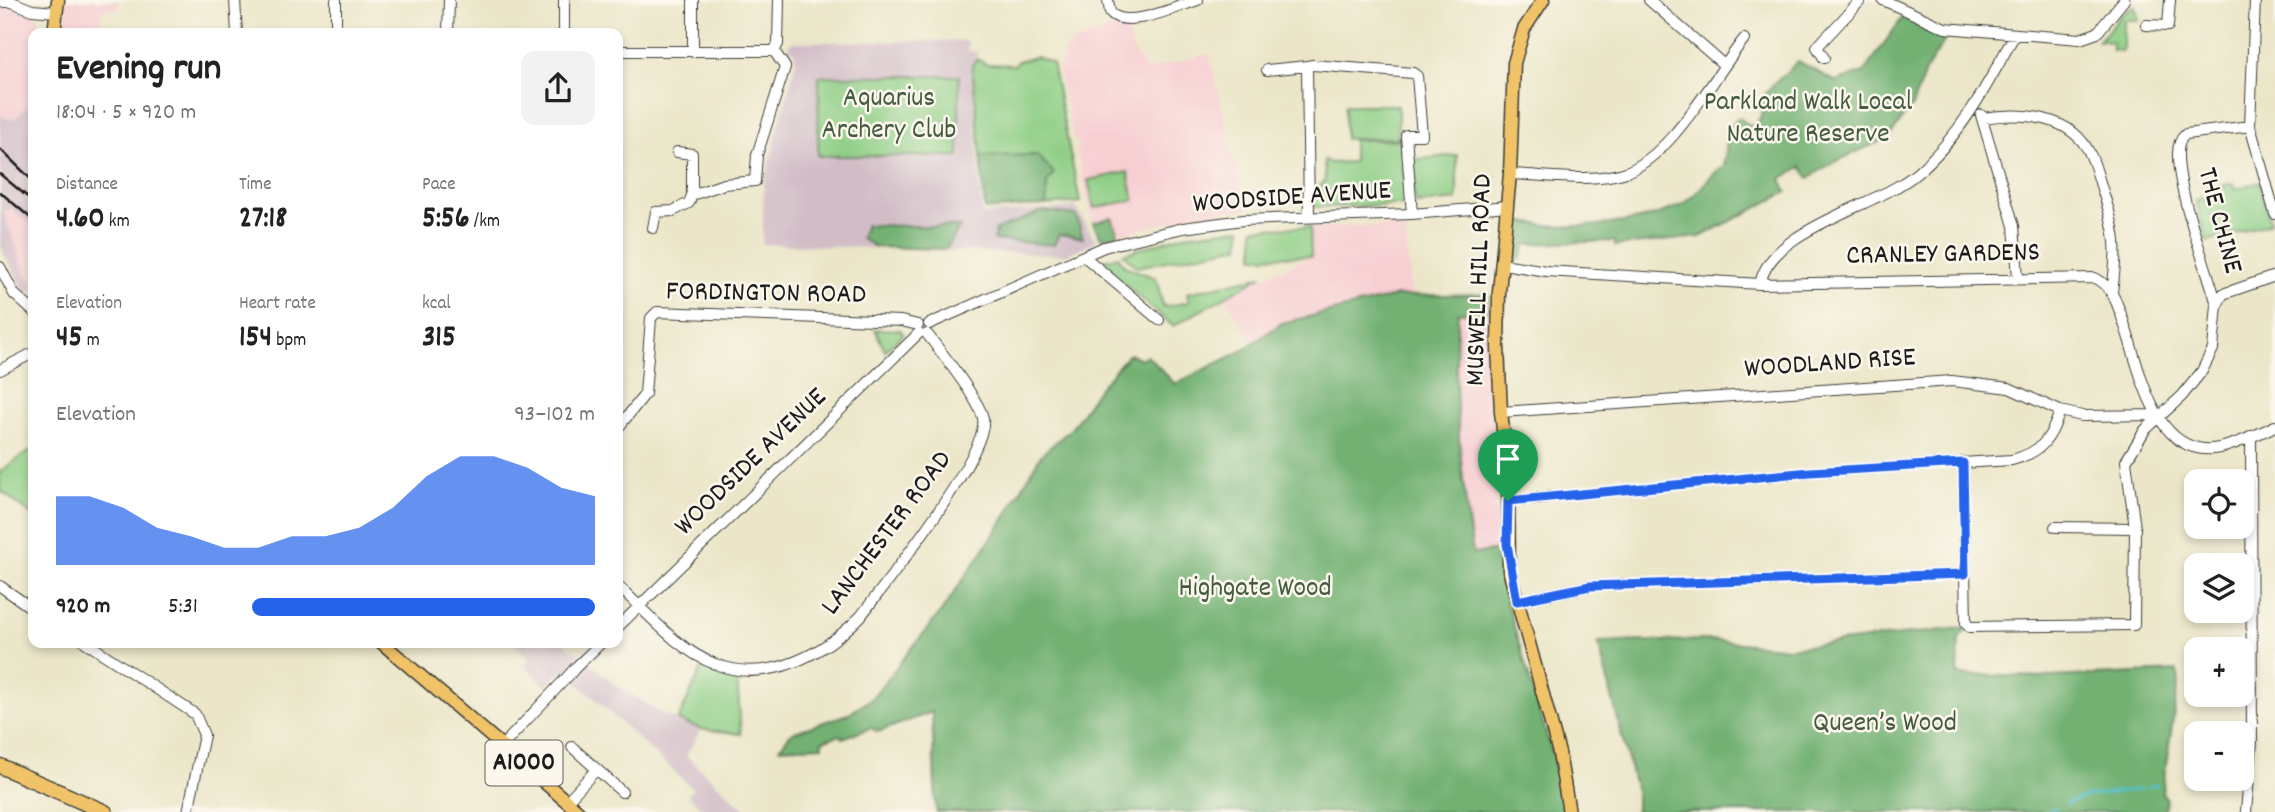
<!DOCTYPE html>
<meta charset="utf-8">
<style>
:root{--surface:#fff;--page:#f2f2f2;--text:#222;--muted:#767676;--accent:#2563eb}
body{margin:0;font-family:Dekko,sans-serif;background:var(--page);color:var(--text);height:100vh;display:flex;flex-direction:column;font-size:26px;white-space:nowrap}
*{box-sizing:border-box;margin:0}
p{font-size:23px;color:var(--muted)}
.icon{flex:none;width:38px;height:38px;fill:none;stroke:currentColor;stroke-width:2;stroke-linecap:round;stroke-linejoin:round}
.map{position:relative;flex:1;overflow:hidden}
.sheet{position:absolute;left:28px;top:28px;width:595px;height:620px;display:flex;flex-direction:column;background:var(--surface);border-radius:14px;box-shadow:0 4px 10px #0003}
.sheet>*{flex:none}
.fabs{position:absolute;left:2184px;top:469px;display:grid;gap:14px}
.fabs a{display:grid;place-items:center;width:70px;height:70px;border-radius:14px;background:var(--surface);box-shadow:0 4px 10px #0003;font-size:35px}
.pin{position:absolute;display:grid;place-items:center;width:60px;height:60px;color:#fff;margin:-72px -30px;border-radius:50% 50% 50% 0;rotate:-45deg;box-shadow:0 0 7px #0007}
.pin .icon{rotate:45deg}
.round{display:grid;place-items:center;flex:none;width:74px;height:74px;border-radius:14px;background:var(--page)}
.headline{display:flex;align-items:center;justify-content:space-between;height:119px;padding:0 28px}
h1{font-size:38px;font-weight:700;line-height:52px}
.figures{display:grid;grid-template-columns:repeat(3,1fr);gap:10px;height:119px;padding:7px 28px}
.figures div{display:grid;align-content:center}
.figures b{font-size:30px;font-weight:700}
.figures small{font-size:19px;font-weight:400}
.figures p{font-size:19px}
.chart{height:196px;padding:14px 28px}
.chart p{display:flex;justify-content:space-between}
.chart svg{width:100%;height:126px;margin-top:7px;fill:var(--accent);opacity:.7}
ul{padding:0 28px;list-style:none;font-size:23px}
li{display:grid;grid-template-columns:112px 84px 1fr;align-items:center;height:52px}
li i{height:18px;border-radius:9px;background:var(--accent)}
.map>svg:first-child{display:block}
.built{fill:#f7cfd3}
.industrial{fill:#d2bdc7}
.green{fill:#8ece85;stroke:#557550;stroke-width:2}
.forest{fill:#72b172;stroke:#476647;stroke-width:2}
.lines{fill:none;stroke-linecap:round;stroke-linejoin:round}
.stream{stroke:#54c0ce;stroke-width:2.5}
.minor-casing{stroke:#3b3a36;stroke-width:12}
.major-casing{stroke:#3b3a36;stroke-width:15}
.highway-casing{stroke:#3b3a36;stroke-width:17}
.minor{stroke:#fff;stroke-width:10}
.major{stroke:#f1c369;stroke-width:12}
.highway{stroke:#f1c369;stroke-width:14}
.rail{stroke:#1c1c1c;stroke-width:2.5}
.minor-bridge-casing{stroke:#3b3a36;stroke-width:12;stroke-linecap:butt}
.minor-bridge{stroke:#fff;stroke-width:10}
.route-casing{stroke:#fff;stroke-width:14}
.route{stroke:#2563eb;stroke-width:9}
.labels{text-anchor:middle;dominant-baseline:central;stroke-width:5;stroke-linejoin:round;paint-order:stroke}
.shield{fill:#fbf7ec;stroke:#5f5e5a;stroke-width:2}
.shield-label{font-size:26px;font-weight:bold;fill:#1c1c1c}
.park-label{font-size:28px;fill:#445a41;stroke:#fbf7ec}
.street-label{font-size:28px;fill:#1c1c1c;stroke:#fbf7ec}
</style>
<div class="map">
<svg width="2275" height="812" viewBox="0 0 2275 812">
<rect width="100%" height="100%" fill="#fbf7ec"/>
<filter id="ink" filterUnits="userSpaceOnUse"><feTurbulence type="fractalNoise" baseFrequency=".0143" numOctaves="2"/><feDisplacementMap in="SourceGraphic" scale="14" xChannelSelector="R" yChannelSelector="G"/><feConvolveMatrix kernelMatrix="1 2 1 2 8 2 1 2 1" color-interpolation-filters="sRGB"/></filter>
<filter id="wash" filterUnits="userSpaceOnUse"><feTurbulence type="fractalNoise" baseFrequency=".00686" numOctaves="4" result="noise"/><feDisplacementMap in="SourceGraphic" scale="28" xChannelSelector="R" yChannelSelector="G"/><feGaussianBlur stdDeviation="1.57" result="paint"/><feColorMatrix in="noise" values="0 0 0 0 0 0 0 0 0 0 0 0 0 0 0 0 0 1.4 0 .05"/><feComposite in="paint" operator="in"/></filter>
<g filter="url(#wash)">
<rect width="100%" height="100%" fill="#ebe6c8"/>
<path class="built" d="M68 0H118V8L101 11 100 33H64Z
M0 7H10L39 17 38 33H33V105L28 106 14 119H5L0 115Z
M1124 24 1135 55 1147 70 1209 54 1246 209 1205 213 1118 235 1112 217 1093 223 1076 150 1079 147 1078 141 1073 139 1058 69 1064 57 1063 51 1069 49 1068 44Z
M11 208 33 226V279L29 280 24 271 3 211Z
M1405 226 1412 295 1397 296 1282 323 1253 342 1224 295 1310 256V227Z
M1487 312 1499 550 1473 554 1460 465 1456 344 1458 313Z"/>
<path class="industrial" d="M968 41 967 51 977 52V59L972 65 982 215 1076 207 1096 241 1066 255 762 244 764 182 796 62 794 50H789L790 42Z
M33 105V226L12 209 3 211 25 272 29 280 33 279V291L25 293 0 246V115L5 119H14L28 106Z
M512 642H563L623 690 663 714 701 729 686 756 748 812H705L688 795 693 789 569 675 562 670 546 686 525 666 530 659Z"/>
<path class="green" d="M2135 6 2139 20H2124L2123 51 2112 50V42L2098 41C2110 32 2120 10 2135 6Z
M1036 57 1052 63 1080 202 1046 205 1047 183 1037 155 981 156 972 65 977 59 986 64 1015 65 1018 61Z
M819 76H959V156H818Z
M1345 105H1398V138L1345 139Z
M1353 140H1403V169L1409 205 1315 207 1314 192 1325 181 1324 160 1330 163 1353 162Z
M1457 155V200L1416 204 1410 160Z
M1128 172 1134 200 1094 208 1088 180Z
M2260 182 2270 223 2206 242 2196 200 2220 193 2218 187 2233 183 2235 189Z
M1310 227 1311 256 1254 257V228Z
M1241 228 1240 246 1137 267 1123 254 1184 235Z
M1118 256 1124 266 1156 278 1163 307 1189 302 1187 293 1262 276 1173 326 1098 262Z
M875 329 901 330 903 334 885 351Z
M33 449V516L0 490V471Z
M702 668 737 678 741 734 701 729 678 720Z"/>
<path class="forest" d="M1903 17 1926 31 1949 33 1925 72 1912 106 1888 138 1830 164 1809 178 1801 167 1781 179 1787 192 1700 237 1615 246V241L1526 244 1521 259 1514 258 1516 220C1562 232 1638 226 1681 205 1698 197 1706 176 1724 166L1729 127 1739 118 1755 129 1762 113 1766 92 1798 61 1836 82 1864 72Z
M1037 155 1054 173 1047 183 1046 205 985 210 981 156Z
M1043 211 1076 215 1083 238 1059 234 1054 245 994 240 996 230Z
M1112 217 1118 235 1102 239 1093 223Z
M866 225 960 227 946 249 875 247 861 238Z
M1488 294 1487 312 1458 313C1452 394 1461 474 1473 554L1499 550 1506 601 1563 789 1566 812H936L932 712 878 732 871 728 842 738 840 735 822 741V746L780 748 791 733 848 714 871 699 941 612 1003 521 1041 455 1071 429 1098 389 1129 354 1141 359 1147 355 1175 384 1240 352 1282 323 1397 296Z
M1969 627 1959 638 1958 675 2050 677 2177 671 2179 679 2162 792 2167 800 2164 812H1636V791L1598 642 1713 640 1789 648Z"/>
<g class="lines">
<path class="stream" d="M2149 787 2157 785
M2066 804 2087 796 2141 789
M2045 812 2056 808"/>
</g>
</g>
<g filter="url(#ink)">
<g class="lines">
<defs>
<path id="minor" d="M235 0 237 33
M336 0V33
M564 0V33
M1108 0 1110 12C1125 31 1178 6 1198 0
M1649 0 1724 65
M1883 0 1945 28 2080 39 2097 33 2124 0
M2255 0 2250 126 2275 214
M0 2H12L32 10 57 12
M2146 25 2168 26 2170 0
M448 33 449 0
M618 51H774
M774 51 778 44 779 0
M693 52V0
M1824 58 1817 47 1861 0
M1267 70 1307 66
M1981 115 2014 226 2018 277
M1982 118C2020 112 2073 114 2091 156 2096 167 2099 180 2103 192 2117 234 2118 248 2112 292
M1510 174C1546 175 1588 183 1623 173 1670 159 1713 78 1744 39
M692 195 724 184 755 181 757 155 785 67 774 51
M1309 216 1307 66 1313 65 1413 73 1417 76 1422 135H1406L1412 214
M653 228 656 212 673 211 689 203 692 195V154L677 152
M1085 257 1159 320
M1503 264 1546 271 1760 284 2095 278C2114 288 2118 306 2125 326 2140 370 2155 461 2220 448 2238 444 2258 434 2275 426
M0 267 14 294 33 311
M1760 284C1771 227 1878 207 1917 173 1961 136 1988 84 2015 34
M2217 305C2206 264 2177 192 2178 153 2178 144 2180 139 2186 134L2250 126
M929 324 1104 247 1183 228 1243 220 1412 214 1508 206
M0 370 33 353
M1501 412 1952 381 2009 388 2060 411 2082 416 2157 415
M618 428 645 394 651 318 657 312 901 321 918 325
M1963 462 1966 623 1969 627 2134 625 2135 528 2126 461 2145 430 2182 396 2202 371 2213 349 2217 305 2223 294 2275 276
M1508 501 1810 472 2012 460C2042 452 2051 439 2060 411
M2055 527 2135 528
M0 586 33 609
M618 586C647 612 677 650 715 664 768 685 824 654 861 616 885 584 990 453 983 418 979 400 940 350 927 334
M1517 601 1590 586 1965 574
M618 627 919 333
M85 642 195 714 204 735 188 812
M575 668 602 642
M503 745 570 674
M572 747 622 792
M567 801 596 770
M2246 812 2252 742 2251 436"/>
<path id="major" d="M1543 0 1524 29 1514 63 1510 174 1499 292 1498 347 1501 412 1508 473 1509 570 1559 753 1569 812
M54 33 58 0
M381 642 579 812"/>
<path id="highway" d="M0 766 105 812"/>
</defs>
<use href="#minor" class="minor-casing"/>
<use href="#major" class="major-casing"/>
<use href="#highway" class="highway-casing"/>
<use href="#minor" class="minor"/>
<use href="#major" class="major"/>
<use href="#highway" class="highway"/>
<path class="rail" d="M0 149 33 181
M0 174 30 199
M0 192 33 220"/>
<defs>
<path id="minor-bridge" d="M570 674 575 668"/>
</defs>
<use href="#minor-bridge" class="minor-bridge-casing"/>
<use href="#minor-bridge" class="minor-bridge"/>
</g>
</g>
<g class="lines" filter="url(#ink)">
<defs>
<path id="route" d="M1963 463 1965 574 1590 586 1517 601 1507 544 1508 501 1810 472Z"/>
</defs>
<use href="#route" class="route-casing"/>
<use href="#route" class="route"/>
</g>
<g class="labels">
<rect class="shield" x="485.5" y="740.5" width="77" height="45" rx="5"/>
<g class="shield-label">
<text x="524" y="763">A1000</text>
</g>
<g class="park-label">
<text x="889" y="100">Aquarius<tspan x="889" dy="32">Archery Club</tspan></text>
<text x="1808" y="104">Parkland Walk Local<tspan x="1808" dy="32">Nature Reserve</tspan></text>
<text x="1255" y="590">Highgate Wood</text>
<text x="1885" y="725">Queen’s Wood</text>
</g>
<g class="street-label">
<text transform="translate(1292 199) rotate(-4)">WOODSIDE AVENUE</text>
<text transform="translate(2218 221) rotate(75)">THE CHINE</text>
<text transform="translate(1943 256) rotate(-1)">CRANLEY GARDENS</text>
<text transform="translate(1481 280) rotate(-88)">MUSWELL HILL ROAD</text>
<text transform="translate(766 295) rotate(1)">FORDINGTON ROAD</text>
<text transform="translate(1830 365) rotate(-4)">WOODLAND RISE</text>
<text transform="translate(752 463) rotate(-44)">WOODSIDE AVENUE</text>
<text transform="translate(888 534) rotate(-53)">LANCHESTER ROAD</text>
</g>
</g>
</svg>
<div class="fabs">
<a><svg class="icon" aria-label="locate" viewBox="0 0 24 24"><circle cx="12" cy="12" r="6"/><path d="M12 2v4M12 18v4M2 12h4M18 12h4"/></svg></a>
<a><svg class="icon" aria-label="layers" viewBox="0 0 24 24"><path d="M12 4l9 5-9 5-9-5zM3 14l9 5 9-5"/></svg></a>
<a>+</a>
<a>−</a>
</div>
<div class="pin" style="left:1508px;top:501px;background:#1e9e55"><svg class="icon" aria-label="arrive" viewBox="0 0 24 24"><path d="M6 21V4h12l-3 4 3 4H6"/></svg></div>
<section class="sheet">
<div class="headline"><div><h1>Evening run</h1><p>18:04 · 5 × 920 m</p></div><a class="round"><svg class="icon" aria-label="share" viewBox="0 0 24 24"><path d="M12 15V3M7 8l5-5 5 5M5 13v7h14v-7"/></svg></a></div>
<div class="figures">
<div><p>Distance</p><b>4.60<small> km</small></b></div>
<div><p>Time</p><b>27:18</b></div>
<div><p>Pace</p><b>5:56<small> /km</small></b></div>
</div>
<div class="figures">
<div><p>Elevation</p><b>45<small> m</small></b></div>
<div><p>Heart rate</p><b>154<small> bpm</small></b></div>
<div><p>kcal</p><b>315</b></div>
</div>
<div class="chart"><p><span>Elevation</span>93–102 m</p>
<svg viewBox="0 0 160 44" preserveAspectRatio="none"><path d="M0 44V20L10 20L20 24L30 31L40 34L50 38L60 38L70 34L80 34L90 31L100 24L110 13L120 6L130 6L140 10L150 17L160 20V44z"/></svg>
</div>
<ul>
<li><b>920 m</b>5:31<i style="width:100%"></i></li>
</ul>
</section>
</div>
